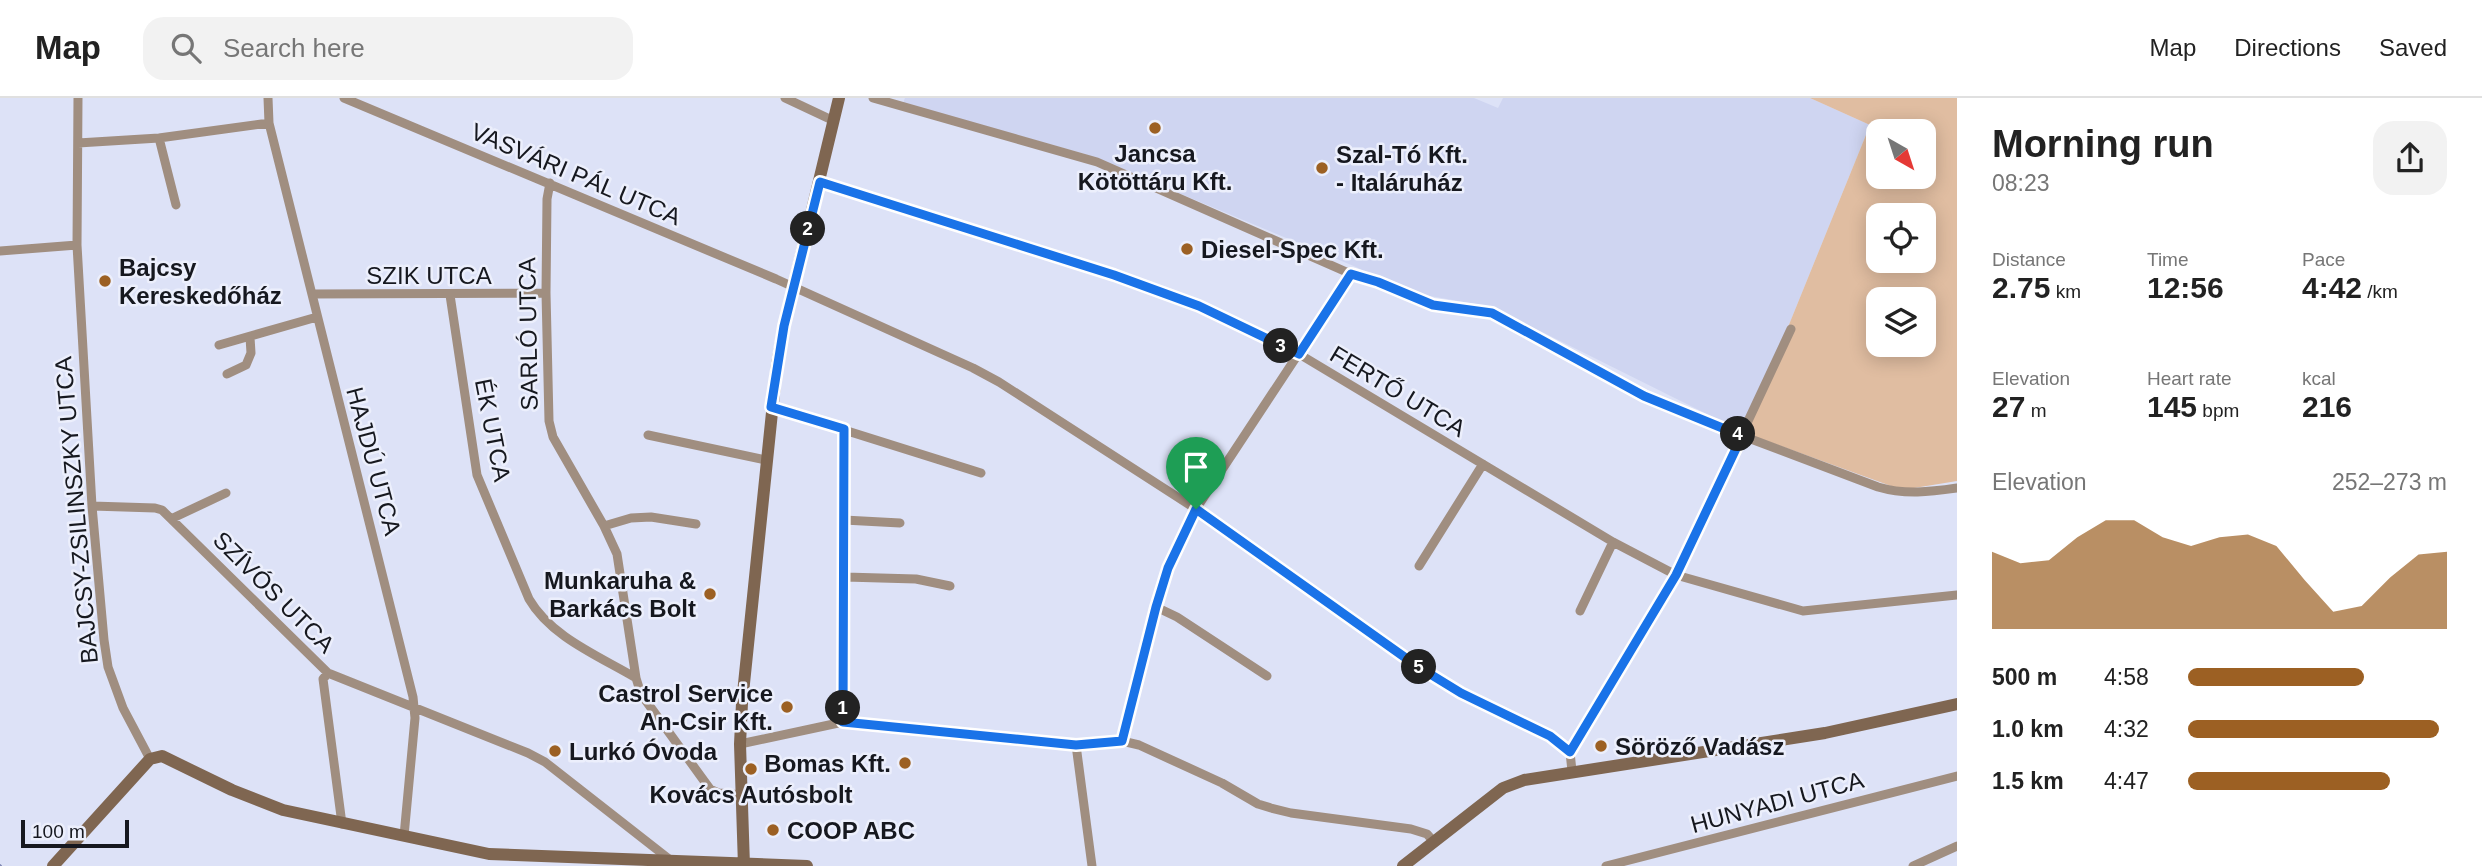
<!DOCTYPE html>
<meta charset="utf-8">
<style>
:root{--surface:#fff;--page:#f2f2f2;--text:#222;--muted:#767676;--line:#e0e0e0;--accent:#9c6023}
body{margin:0;font-family:Helvetica,sans-serif;background:var(--page);color:var(--text);height:100vh;display:flex;flex-direction:column;font-size:26px;white-space:nowrap}
*{box-sizing:border-box;margin:0}
p{font-size:23px;color:var(--muted)}
.icon{flex:none;width:38px;height:38px;fill:none;stroke:currentColor;stroke-width:2;stroke-linecap:round;stroke-linejoin:round}
.map{position:relative;flex:1;overflow:hidden}
.drawer{display:flex;flex-direction:column;background:var(--surface);width:525px}
.drawer>*{flex:none}
.needle{width:46px;rotate:141deg}
.tools{position:absolute;left:1866px;top:21px;display:grid;gap:14px}
.tools a{display:grid;place-items:center;width:70px;height:70px;border-radius:14px;background:var(--surface);box-shadow:0 4px 18px #0003;font-size:35px}
.scale{position:absolute;left:21px;bottom:18px;width:108px;box-sizing:border-box;padding-left:7px;border:4px solid #16181f;border-top:0;font-size:19px;line-height:24px;white-space:nowrap;color:#16181f;-webkit-text-stroke:5px #eceffc;paint-order:stroke}
.pin{position:absolute;display:grid;place-items:center;width:60px;height:60px;color:#fff;margin:-72px -30px;border-radius:50% 50% 50% 0;rotate:-45deg;box-shadow:0 0 7px #0007}
.pin .icon{rotate:45deg}
.km{position:absolute;width:35px;height:35px;margin:-18px;border-radius:50%;background:#222;color:#fff;font-size:19px;line-height:35px;text-align:center}
.round{display:grid;place-items:center;flex:none;width:74px;height:74px;border-radius:21px;background:var(--page)}
.headline{display:flex;align-items:center;justify-content:space-between;height:119px;padding:0 35px}
h1{font-size:38px;font-weight:700;line-height:52px}
.figures{display:grid;grid-template-columns:repeat(3,1fr);gap:10px;height:119px;padding:7px 35px}
.figures div{display:grid;align-content:center}
.figures b{font-size:30px;font-weight:700}
.figures small{font-size:19px;font-weight:400}
.figures p{font-size:19px}
.chart{height:196px;padding:14px 35px}
.chart p{display:flex;justify-content:space-between}
.chart svg{width:100%;height:126px;margin-top:7px;fill:var(--accent);opacity:.7}
ul{padding:0 35px;list-style:none;font-size:23px}
li{display:grid;grid-template-columns:112px 84px 1fr;align-items:center;height:52px}
li i{height:18px;border-radius:9px;background:var(--accent)}
header{display:flex;align-items:center;gap:42px;box-sizing:border-box;height:98px;padding:0 35px;background:var(--surface);border-bottom:2px solid var(--line)}
header strong{font-size:33px}
nav{display:flex;gap:38px;margin-inline-start:auto;font-size:24px}
.search{width:490px;height:63px;background:var(--page);display:flex;align-items:center;gap:18px;box-sizing:border-box;padding:0 24px;border-radius:21px;color:var(--muted);font-size:26px}
main{display:flex;flex:1;min-height:0}
.map>svg:first-child{display:block}
.built{fill:#cfd5f1}
.green{fill:#e0bda1;fill-rule:evenodd}
.lines{fill:none;stroke-linecap:round;stroke-linejoin:round}
.stream{stroke:#8189b5;stroke-width:2}
.street{stroke:#a08e80;stroke-width:9}
.secondary{stroke:#7f6651;stroke-width:12}
.route-casing{stroke:#fff;stroke-width:14}
.route{stroke:#1a73e8;stroke-width:9}
.poi-dot{fill:#9c6023;stroke:#eceffc;stroke-width:2.5}
.labels{text-anchor:middle;dominant-baseline:central;stroke-width:5;stroke-linejoin:round;paint-order:stroke}
.poi-label{font-size:24px;font-weight:bold;fill:#16181f;stroke:#eceffc;text-anchor:start}
.street-label{font-size:24px;fill:#16181f;stroke:#eceffc}
</style>
<header>
<strong>Map</strong>
<div class="search"><svg class="icon" aria-label="search" viewBox="0 0 24 24"><circle cx="10" cy="10" r="6"/><path d="M15 15l6 6"/></svg>Search here</div>
<nav><a>Map</a><a>Directions</a><a>Saved</a></nav>
</header>
<main>
<div class="map">
<svg width="1957" height="768" viewBox="0 0 1957 768">
<rect width="100%" height="100%" fill="#dde2f7"/>
<path class="built" d="M905 0H1474L1498 10 1503 0H1810L1870 27 1745 335 1492 209 1413 195 1380 182 1356 169 1085 56 903 5Z"/>
<path class="green" d="M1810 0H1957V383L1902 392 1745 335 1870 27ZM1878 33H1923V79H1878ZM1878 117H1923V163H1878ZM1878 201H1923V247H1878Z"/>
<g class="lines">
<path class="stream" d="M0 767 1 768"/>
<path class="street" d="M78 0 77 147 92 408 104 542 108 569 123 610 150 661
M268 0 269 25 413 599 415 620 404 738
M344 0 776 181 973 270 999 284 1196 411 1417 568 1461 595 1550 638 1570 654
M785 0 834 23
M873 0 1097 64 1351 176 1378 184 1433 207 1492 215 1644 298 1703 323 1878 389C1905 397 1930 394 1957 390
M159 40 176 107
M78 45 159 40 269 25
M820 84 1114 177 1199 208 1299 256 1613 444 1676 477 1803 513 1957 497
M550 85 547 101 546 195 549 323 553 339 604 428 617 456 636 580 641 596 710 691 719 695 742 697
M0 153 77 147
M312 196 546 195
M450 197 477 377 529 501C551 539 599 558 636 580
M219 247 317 219
M227 276 246 267 251 255 250 239
M771 309 981 375
M648 337 766 362
M92 408 155 410 162 412 328 575 528 655 545 664 669 761
M173 420 226 395
M844 422 900 425
M604 428 631 420 651 419 696 426
M1419 468 1483 366
M845 479 916 481 950 488
M1156 509 1177 519 1267 578
M1580 513 1613 444
M328 575 323 581 342 726
M843 624 844 331
M1122 643 1156 509 1168 470 1196 411 1351 176
M740 646 843 624 1076 647 1122 643 1139 647 1222 685 1258 706 1271 710 1291 715 1411 731 1427 736 1434 744
M1076 647 1092 768
M1570 654 1676 477 1791 231
M1570 654 1572 673
M1606 768 1957 678
M1913 768 1957 748"/>
<path class="secondary" d="M53 768 150 661 162 658 232 692 283 712 489 756 807 768
M744 768 740 646 742 605 777 266 784 228 839 0
M1403 768 1503 690 1524 682 1825 635 1957 606"/>
</g>
<g class="lines">
<defs>
<path id="route" d="M820 84 1114 177 1199 208 1299 256 1351 176 1378 184 1433 207 1492 215 1644 298 1742 338 1676 477 1570 654 1550 638 1461 595 1417 568 1196 411 1168 470 1156 509 1122 643 1076 647 843 624 844 331 771 309 784 228Z"/>
</defs>
<use href="#route" class="route-casing"/>
<use href="#route" class="route"/>
</g>
<g class="poi-dot">
<circle cx="1155" cy="30" r="7"/>
<circle cx="1322" cy="70" r="7"/>
<circle cx="1187" cy="151" r="7"/>
<circle cx="105" cy="183" r="7"/>
<circle cx="710" cy="496" r="7"/>
<circle cx="787" cy="609" r="7"/>
<circle cx="1601" cy="648" r="7"/>
<circle cx="555" cy="653" r="7"/>
<circle cx="905" cy="665" r="7"/>
<circle cx="751" cy="671" r="7"/>
<circle cx="773" cy="732" r="7"/>
</g>
<g class="labels">
<g class="poi-label">
<text x="1155" y="55" text-anchor="middle">Jancsa<tspan x="1155" dy="28">Kötöttáru Kft.</tspan></text>
<text x="1336" y="56">Szal-Tó Kft.<tspan x="1336" dy="28">- Italáruház</tspan></text>
<text x="1201" y="151">Diesel-Spec Kft.</text>
<text x="119" y="169">Bajcsy<tspan x="119" dy="28">Kereskedőház</tspan></text>
<text x="696" y="482" text-anchor="end">Munkaruha &amp;<tspan x="696" dy="28">Barkács Bolt</tspan></text>
<text x="773" y="595" text-anchor="end">Castrol Service<tspan x="773" dy="28">An-Csir Kft.</tspan></text>
<text x="1615" y="648">Söröző Vadász</text>
<text x="569" y="653">Lurkó Óvoda</text>
<text x="891" y="665" text-anchor="end">Bomas Kft.</text>
<text x="751" y="696" text-anchor="middle">Kovács Autósbolt</text>
<text x="787" y="732">COOP ABC</text>
</g>
<g class="street-label">
<text transform="translate(576 76) rotate(23)">VASVÁRI PÁL UTCA</text>
<text x="429" y="177">SZIK UTCA</text>
<text transform="translate(528 236) rotate(-91)">SARLÓ UTCA</text>
<text transform="translate(1398 293) rotate(31)">FERTŐ UTCA</text>
<text transform="translate(493 332) rotate(79)">ÉK UTCA</text>
<text transform="translate(374 363) rotate(75)">HAJDÚ UTCA</text>
<text transform="translate(76 412) rotate(-95)">BAJCSY-ZSILINSZKY UTCA</text>
<text transform="translate(274 494) rotate(45)">SZÍVÓS UTCA</text>
<text transform="translate(1777 704) rotate(-15)">HUNYADI UTCA</text>
</g>
</g>
</svg>
<div class="tools">
<a><svg class="needle" viewBox="-14 -14 28 28"><path d="M0-13l5 13h-10z" fill="#e53935"/><path d="M0 13l5-13h-10z" fill="#767676"/></svg></a>
<a><svg class="icon" aria-label="locate" viewBox="0 0 24 24"><circle cx="12" cy="12" r="6"/><path d="M12 2v4M12 18v4M2 12h4M18 12h4"/></svg></a>
<a><svg class="icon" aria-label="layers" viewBox="0 0 24 24"><path d="M12 4l9 5-9 5-9-5zM3 14l9 5 9-5"/></svg></a>
</div>
<div class="scale">100 m</div>
<div class="pin" style="left:1196px;top:411px;background:#1e9e55"><svg class="icon" aria-label="arrive" viewBox="0 0 24 24"><path d="M6 21V4h12l-3 4 3 4H6"/></svg></div>
<b class="km" style="left:843px;top:610px">1</b>
<b class="km" style="left:808px;top:131px">2</b>
<b class="km" style="left:1281px;top:248px">3</b>
<b class="km" style="left:1738px;top:336px">4</b>
<b class="km" style="left:1419px;top:569px">5</b>
</div>
<section class="drawer">
<div class="headline"><div><h1>Morning run</h1><p>08:23</p></div><a class="round"><svg class="icon" aria-label="share" viewBox="0 0 24 24"><path d="M12 15V3M7 8l5-5 5 5M5 13v7h14v-7"/></svg></a></div>
<div class="figures">
<div><p>Distance</p><b>2.75<small> km</small></b></div>
<div><p>Time</p><b>12:56</b></div>
<div><p>Pace</p><b>4:42<small> /km</small></b></div>
</div>
<div class="figures">
<div><p>Elevation</p><b>27<small> m</small></b></div>
<div><p>Heart rate</p><b>145<small> bpm</small></b></div>
<div><p>kcal</p><b>216</b></div>
</div>
<div class="chart"><p><span>Elevation</span>252–273 m</p>
<svg viewBox="0 0 160 44" preserveAspectRatio="none"><path d="M0 44V17L10 21L20 20L30 12L40 6L50 6L60 12L70 15L80 12L90 11L100 15L110 27L120 38L130 36L140 26L150 18L160 17V44z"/></svg>
</div>
<ul>
<li><b>500 m</b>4:58<i style="width:68%"></i></li>
<li><b>1.0 km</b>4:32<i style="width:97%"></i></li>
<li><b>1.5 km</b>4:47<i style="width:78%"></i></li>
</ul>
</section>
</main>
